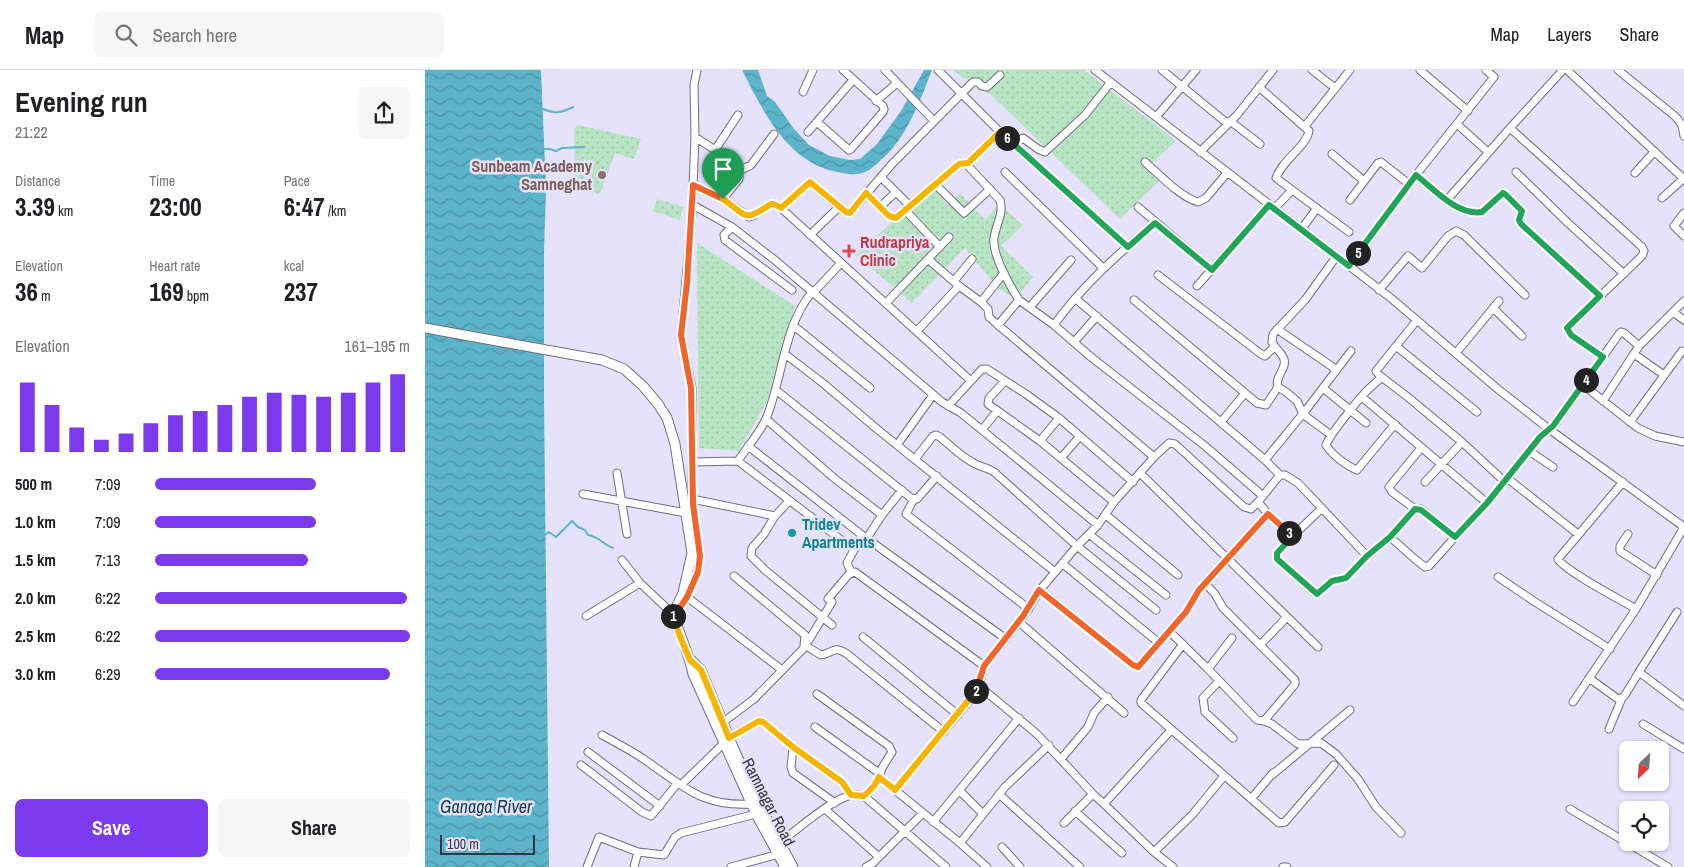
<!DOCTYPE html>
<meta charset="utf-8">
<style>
:root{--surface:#fff;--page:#f6f6f6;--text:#202124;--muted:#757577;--line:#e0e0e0;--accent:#7c3aed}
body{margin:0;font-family:"Archivo Narrow",sans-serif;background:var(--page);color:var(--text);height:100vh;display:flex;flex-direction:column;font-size:19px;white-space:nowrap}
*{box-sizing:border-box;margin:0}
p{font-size:16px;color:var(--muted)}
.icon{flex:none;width:28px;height:28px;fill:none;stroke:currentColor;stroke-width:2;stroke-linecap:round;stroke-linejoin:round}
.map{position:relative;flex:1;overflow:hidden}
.side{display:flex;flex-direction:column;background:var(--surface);width:425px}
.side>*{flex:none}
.needle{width:32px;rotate:205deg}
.buttons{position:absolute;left:1194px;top:671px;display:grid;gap:10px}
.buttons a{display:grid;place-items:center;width:50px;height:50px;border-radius:8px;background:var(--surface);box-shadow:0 1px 4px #0004;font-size:25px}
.scale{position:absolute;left:15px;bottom:12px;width:95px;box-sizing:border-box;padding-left:5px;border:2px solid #36353f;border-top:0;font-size:14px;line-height:18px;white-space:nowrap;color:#36353f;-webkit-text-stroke:4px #e6e2fc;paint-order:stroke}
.pin{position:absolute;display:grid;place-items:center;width:42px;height:42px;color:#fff;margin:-51px -21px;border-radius:50% 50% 50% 0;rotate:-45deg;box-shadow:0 0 5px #0007}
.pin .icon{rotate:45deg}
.km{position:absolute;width:25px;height:25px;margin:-12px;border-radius:50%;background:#222;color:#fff;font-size:14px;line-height:25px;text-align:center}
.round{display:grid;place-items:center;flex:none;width:52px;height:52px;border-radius:8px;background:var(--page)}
.summary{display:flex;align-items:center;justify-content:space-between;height:85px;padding:0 15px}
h1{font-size:28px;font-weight:700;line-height:38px}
.metrics{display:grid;grid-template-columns:repeat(3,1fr);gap:8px;height:85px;padding:5px 15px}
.metrics div{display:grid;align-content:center}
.metrics b{font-size:25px;font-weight:700}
.metrics small{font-size:14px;font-weight:400}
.metrics p{font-size:14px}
.chart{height:140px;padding:10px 15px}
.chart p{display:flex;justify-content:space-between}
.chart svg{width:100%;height:90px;margin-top:5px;stroke:var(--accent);stroke-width:6}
.primary-button{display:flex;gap:10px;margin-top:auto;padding:10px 15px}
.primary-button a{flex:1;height:58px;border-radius:8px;background:var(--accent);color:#fff;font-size:20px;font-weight:700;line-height:58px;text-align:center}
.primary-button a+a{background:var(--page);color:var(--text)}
ul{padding:0 15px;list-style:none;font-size:16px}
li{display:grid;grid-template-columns:80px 60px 1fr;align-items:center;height:38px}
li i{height:12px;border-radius:6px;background:var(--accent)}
header{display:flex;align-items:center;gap:30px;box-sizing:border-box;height:70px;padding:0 25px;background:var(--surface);border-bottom:1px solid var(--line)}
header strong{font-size:24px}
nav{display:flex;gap:28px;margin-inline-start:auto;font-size:18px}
.search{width:350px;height:45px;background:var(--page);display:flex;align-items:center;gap:12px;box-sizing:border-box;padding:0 18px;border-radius:8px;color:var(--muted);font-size:19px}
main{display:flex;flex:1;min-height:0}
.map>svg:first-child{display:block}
.green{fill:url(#green-dots)}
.water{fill:url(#water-waves)}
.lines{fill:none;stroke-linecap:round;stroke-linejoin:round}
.stream{stroke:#5cb4cb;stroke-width:2}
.street-casing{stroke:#6f6b82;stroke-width:9}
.secondary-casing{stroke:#6f6b82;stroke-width:11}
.street{stroke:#fff;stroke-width:7}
.secondary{stroke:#fff;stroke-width:9}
.split-1-casing{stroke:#fff;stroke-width:10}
.split-2-casing{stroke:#fff;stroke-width:10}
.split-3-casing{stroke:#fff;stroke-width:10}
.split-4-casing{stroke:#fff;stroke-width:10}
.split-5-casing{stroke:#fff;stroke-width:10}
.split-6-casing{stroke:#fff;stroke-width:10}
.split-7-casing{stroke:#fff;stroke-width:10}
.split-1{stroke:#f0652b;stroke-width:6}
.split-2{stroke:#f5b400;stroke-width:6}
.split-3{stroke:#f0652b;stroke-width:6}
.split-4{stroke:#22a559;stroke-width:6}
.split-5{stroke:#22a559;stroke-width:6}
.split-6{stroke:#22a559;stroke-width:6}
.split-7{stroke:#f5b400;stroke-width:6}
.education-dot{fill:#8d6e63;stroke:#e6e2fc;stroke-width:2}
.health-dot{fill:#e0444e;stroke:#e6e2fc;stroke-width:2}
.culture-dot{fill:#0f9aa8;stroke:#e6e2fc;stroke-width:2}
.labels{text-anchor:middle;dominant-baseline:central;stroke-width:5;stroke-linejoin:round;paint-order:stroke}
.education-label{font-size:16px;font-weight:bold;fill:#785e54;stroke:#e6e2fc;text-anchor:end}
.health-label{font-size:16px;font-weight:bold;fill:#be3a42;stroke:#e6e2fc;text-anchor:start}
.culture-label{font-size:16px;font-weight:bold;fill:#0d838f;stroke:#e6e2fc;text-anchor:start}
.street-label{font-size:16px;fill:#36353f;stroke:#e6e2fc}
.water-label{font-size:18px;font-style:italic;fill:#113b44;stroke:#e6e2fc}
</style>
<header>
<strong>Map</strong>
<div class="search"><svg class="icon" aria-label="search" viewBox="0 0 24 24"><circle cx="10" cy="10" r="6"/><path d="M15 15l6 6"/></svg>Search here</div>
<nav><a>Map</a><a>Layers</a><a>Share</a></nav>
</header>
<main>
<section class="side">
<div class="summary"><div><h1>Evening run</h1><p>21:22</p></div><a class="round"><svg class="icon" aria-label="share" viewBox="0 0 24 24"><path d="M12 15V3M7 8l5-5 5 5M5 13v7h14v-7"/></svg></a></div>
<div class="metrics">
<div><p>Distance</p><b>3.39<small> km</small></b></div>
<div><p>Time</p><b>23:00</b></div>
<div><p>Pace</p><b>6:47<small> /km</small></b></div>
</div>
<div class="metrics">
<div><p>Elevation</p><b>36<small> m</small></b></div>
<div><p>Heart rate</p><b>169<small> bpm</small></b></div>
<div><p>kcal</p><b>237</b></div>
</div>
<div class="chart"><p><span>Elevation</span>161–195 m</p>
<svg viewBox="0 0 160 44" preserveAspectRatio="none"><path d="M5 44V10M15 44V21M25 44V32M35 44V38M45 44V35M55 44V30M65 44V26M75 44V24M85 44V21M95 44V17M105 44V15M115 44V16M125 44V17M135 44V15M145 44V10M155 44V6"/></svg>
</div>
<ul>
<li><b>500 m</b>7:09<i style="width:63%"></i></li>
<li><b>1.0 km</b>7:09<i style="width:63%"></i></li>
<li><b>1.5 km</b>7:13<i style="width:60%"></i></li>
<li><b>2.0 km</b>6:22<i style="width:99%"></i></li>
<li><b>2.5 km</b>6:22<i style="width:100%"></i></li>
<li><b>3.0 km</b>6:29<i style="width:92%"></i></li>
</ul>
<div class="primary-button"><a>Save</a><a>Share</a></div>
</section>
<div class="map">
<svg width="1259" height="797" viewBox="0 0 1259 797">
<defs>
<pattern id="green-dots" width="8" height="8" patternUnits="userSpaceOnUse" patternTransform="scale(1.25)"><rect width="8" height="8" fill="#b7e4c2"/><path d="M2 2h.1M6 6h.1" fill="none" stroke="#9ec4a8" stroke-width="1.8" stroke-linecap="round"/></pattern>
<pattern id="water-waves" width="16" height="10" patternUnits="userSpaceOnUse" patternTransform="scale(1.25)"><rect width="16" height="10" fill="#5cb4cb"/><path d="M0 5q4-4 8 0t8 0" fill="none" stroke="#4d93a6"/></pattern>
</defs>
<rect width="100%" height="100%" fill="#e6e2fc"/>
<path class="green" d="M527 0H659L751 71 723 97 737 108 695 149 566 25Z
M153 55 216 69 209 89 190 83 175 124 150 118 149 59Z
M506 116 522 134 535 123 560 150 574 134 598 155 576 176 608 207 591 229 573 218 540 178 487 233 431 185Z
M232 129 258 137 255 150 228 141Z
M272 173 370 236 342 331 314 381 274 378Z"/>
<path class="water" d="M0 0H116L121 119 119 183V325L124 797H0Z
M317 0H333L342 26 350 32 369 59 384 75 405 86 425 90 435 89 452 74 476 41 499 0H507C494 33 482 68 454 92 450 95 446 99 442 101 433 106 422 104 412 102 362 92 338 41 317 0Z"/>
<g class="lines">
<path class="stream" d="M116 40 118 39C130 44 136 43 148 37
M118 79H125L131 81 137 78 159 77
M119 466 124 462 131 467 147 451 153 457 160 460 163 465C175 467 177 474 188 478"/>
<defs>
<path id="street" d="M460 0 509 51
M513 0 575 62 703 177
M670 0 967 229 1074 320 1124 359 1259 457
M737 0 803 54
M887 0 910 18
M995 0 1043 41
M1138 0 1085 58 1217 177 1219 181 1217 186 1142 258 1146 265 1178 287
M1142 0 1259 109
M1193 0 1251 47 1257 55 1259 66
M834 17 884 61C881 77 857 90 851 108L924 162
M378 22 388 0
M451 31 472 13
M731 47 771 0
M805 51 835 74
M392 52 424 80 426 79 458 42 459 39 458 36 418 0
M1032 54 1063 82
M880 56 925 0
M383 62 428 10
M575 62 546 90 543 96 575 130C579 144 571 154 569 168 567 185 585 216 594 230
M270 67 290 80 314 101V109L298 129
M589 75 598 68 613 79 620 82 660 45 686 12
M290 80 313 45
M775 82 812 45 848 0
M907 84 939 111
M720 92C734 104 755 127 773 132L781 128 802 103
M314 101 326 95 349 64
M580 102 678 198
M1091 102 1142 152 1199 204
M1210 103 1229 82
M991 105C1009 119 1032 147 1057 142L1078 123 1080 124 1097 141 1094 150 1096 154 1175 226
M456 107 485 136
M510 114 539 143 565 119
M268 115 298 129 324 147 328 146 346 134H349L356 138 546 311 557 299H562L601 324 634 348 615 371 689 432 673 455 652 476 615 520 598 547 559 596 554 616 549 625 470 720
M441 123 464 146 471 148 534 94 543 93
M1237 128 1258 109
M925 130 953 93 956 92 984 114
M1022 130 1085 58
M268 135 307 157 351 191 517 332 536 343 557 360 673 455
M455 137 471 122
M713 137 787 200
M356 138 385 112 414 137
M849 139 867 120
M480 140 515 177
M1259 143 1249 156 1259 166
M307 157 299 165 300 170 367 220
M876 160 892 138
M385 165 414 137 421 142 425 143 467 94 548 12H553L557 16 562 17 575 5
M924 196 991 105 1069 7 1061 0
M733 205 836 284 840 286 849 277
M529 211 547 189
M534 216 556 232 579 203
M772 216 844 135
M954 220 983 186 997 198 1023 166 1031 161 1039 165 1100 225
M388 223 416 193
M651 229 840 390
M709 230 832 333 841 335 853 317C849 306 862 300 859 289 857 283 850 278 847 272L848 264 880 230 911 187
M556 232 563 239 564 247 573 255 729 387 689 432
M461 233 524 167
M605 237 646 190
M1068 238 1097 266
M1248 242 1259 250
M992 250 951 301 954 305 984 328 1037 372
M368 255 445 318
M573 255 594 230 629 255 666 287 780 376 838 426
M629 255C657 216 693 184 730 153
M852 259 912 300
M492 261 534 216 504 190
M649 272 672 246
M971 276 1052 342
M1031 283 1074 231
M360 284 399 314 452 359 630 502
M1209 284 1239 305
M957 307C954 310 951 312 948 315 938 323 905 364 901 375 907 385 922 396 932 400L970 354
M580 311 564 328 563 334 615 371
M1158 315 1213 358 1230 366 1259 372
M853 317 861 322 872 331 878 344 883 348 906 365
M898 318 941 353
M351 320 486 428 492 429 512 406
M937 327 1062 433
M1178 331 1214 276
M523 336 546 311
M634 348 708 412
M341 349 409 408 457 445 442 468
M796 352 820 323
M1205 352 1257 281
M557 360 572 341
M472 375 508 325
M323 376 437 465 581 569
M1104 381 1128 397
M729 387 744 373 750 374 819 437 826 439 833 432
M636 388 655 366
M490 389 508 366 511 365 515 367C525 375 535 386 547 392 554 397 562 397 569 402L652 476 731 540
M313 391C322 377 334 364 341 349 358 308 358 257 387 222
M267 392 313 391 415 469
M192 403 202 464
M716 404 893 577
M855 405H860L873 413 942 486 965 467 990 439H996L1030 467 1062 433 1115 367 1131 353 1194 264 1196 262 1199 263 1214 276 1259 231
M1082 408 1153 464
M1000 412 1037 372 1079 411
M1198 412 1133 489C1140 501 1196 530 1211 539
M158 424 261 443
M267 429 350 446 364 431
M489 429 481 444 604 539
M897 438 868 466 843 444 833 432 855 405 840 390 881 340 926 281
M990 439 967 422 964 417 996 378
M457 445 477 420
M681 445 753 505
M350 446 339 464 327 478 326 486 340 500 407 555
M664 464 741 525
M1203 464 1195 476V481L1232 505
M868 466 852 483V489L891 524 907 511 921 508 942 486
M965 467 991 490 1000 497 1004 496 1030 467
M197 490 215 513 248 544 254 539 262 527 273 502 275 486 267 434V318L256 265 267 143 270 67 269 15 272 0
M638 494 734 573
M426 502 422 493 437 465
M309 506 380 565 379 576
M1073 507 1107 530 1185 579
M780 513 790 524 798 538 870 610V614L866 619 839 651
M615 520 708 595 713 597 761 542 774 520 843 444
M262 527 357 600
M403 529 424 504 430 502 559 596
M1252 542 1214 602 1259 636
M161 546 215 513
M594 552 699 643
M744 561 783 599 807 568
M438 567 533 645
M384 570 407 532
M758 574 716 630V633L854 753 860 752 909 695
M836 574 862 547
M783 599 832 650 839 651 847 654 873 674 896 673 911 684 933 709 951 737 976 763
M1164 608 1193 629 1197 628 1200 625 1214 602
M794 611 778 628 780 642 808 668
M554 616 612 664 668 724 679 734 746 660
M392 624 464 676 467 682 457 698 454 707 535 773 562 797
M1148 632 1211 539 1259 457
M297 653 329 629 381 576 396 585C409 583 408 575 422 584L519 662
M1218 654 1259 679
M390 657 454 703
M1184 659 1197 628
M177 665C192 673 207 681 220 690 259 717 277 737 327 734
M303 668 334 651 338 652 368 677 417 712 426 725
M368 677 366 697 368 703 410 733
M163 682 235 736
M636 689 663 657 669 643 683 627
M156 695 217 742 226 746 252 714H257L299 673
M847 705 925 640
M454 707 449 716 439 726 521 797
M534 720 558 744
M574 724 655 797
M826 729 848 703
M679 734 729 782 767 745 799 706
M400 739 454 787
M1145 739 1243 797
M650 741 697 783
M508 752 594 648
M639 753 668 724
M355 772C372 760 408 728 427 725 432 724 435 725 439 726
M535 773 580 717 624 675
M577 777 595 797
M729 782 748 797
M162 797 174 767 213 782 239 785 250 767 256 763 331 744
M209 797 213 782
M306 797 354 784
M441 797 448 793 498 743
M858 797H862"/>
<path id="secondary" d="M0 258 177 290 199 299 218 316 233 334 242 348 250 374 267 483 258 523 248 544C254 564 264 583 268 604L331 744 360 797
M266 590 276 600 308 677 330 726 368 797"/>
</defs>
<use href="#street" class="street-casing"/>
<use href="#secondary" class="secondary-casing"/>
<use href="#street" class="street"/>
<use href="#secondary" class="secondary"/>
</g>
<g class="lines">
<defs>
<path id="split-1" d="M248 546V544L254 539 262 527 273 502 275 486 268 434 266 318 256 265 262 213 268 115 298 129"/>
<path id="split-2" d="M248 546 256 569 265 590 276 600 304 668 334 651 338 652 368 677 417 712 426 725 439 726 449 716 454 707 470 720 551 621"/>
<path id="split-3" d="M551 621 559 596 598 546 614 520 708 595 713 597 761 542 774 520 843 444 864 463"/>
<path id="split-4" d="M864 463 868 466 852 483V489L892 524 907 511 921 508 942 486 965 467 990 439 996 440 1030 467 1062 433 1115 367 1128 356 1161 310"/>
<path id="split-5" d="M933 183 991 105C1009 119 1032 146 1057 142L1078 123 1080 124 1097 141 1094 150 1096 154 1175 226 1142 258 1146 265 1178 287 1161 310"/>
<path id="split-6" d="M582 68 703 177 730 153 787 200 844 135 924 196 933 183"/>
<path id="split-7" d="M298 129C323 147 319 152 346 134H349L356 138 385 112 421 142 425 143 441 123 464 146 471 148 534 94 543 93 575 62 582 68"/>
</defs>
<use href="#split-1" class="split-1-casing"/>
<use href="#split-2" class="split-2-casing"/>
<use href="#split-3" class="split-3-casing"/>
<use href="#split-4" class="split-4-casing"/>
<use href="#split-5" class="split-5-casing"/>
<use href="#split-6" class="split-6-casing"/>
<use href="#split-7" class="split-7-casing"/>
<use href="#split-1" class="split-1"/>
<use href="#split-2" class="split-2"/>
<use href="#split-3" class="split-3"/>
<use href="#split-4" class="split-4"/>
<use href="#split-5" class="split-5"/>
<use href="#split-6" class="split-6"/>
<use href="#split-7" class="split-7"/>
</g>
<circle class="education-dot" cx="177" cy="105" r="5"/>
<path class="health-dot" d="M421.5 173.5h5v5h5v5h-5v5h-5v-5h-5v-5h5z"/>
<circle class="culture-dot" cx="367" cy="463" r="5"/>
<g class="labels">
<g class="education-label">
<text x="167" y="96">Sunbeam Academy<tspan x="167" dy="18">Samneghat</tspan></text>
</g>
<g class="health-label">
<text x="435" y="172">Rudrapriya<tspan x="435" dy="18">Clinic</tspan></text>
</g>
<g class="culture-label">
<text x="377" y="454">Tridev<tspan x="377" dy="18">Apartments</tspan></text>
</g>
<g class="street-label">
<text transform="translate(344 732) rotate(63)">Ramnagar Road</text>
</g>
<g class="water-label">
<text x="61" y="736">Ganaga River</text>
</g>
</g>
</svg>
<div class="buttons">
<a><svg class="needle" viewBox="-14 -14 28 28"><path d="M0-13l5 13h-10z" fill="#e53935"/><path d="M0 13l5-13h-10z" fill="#757577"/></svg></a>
<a><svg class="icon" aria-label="locate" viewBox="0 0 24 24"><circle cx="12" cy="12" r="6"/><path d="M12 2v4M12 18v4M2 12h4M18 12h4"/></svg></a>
</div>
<div class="scale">100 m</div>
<div class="pin" style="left:298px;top:129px;background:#1e9e55"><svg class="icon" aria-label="arrive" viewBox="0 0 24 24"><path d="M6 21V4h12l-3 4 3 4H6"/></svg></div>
<b class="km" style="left:248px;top:546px">1</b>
<b class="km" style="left:551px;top:621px">2</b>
<b class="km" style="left:864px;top:463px">3</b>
<b class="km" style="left:1161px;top:310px">4</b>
<b class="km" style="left:933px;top:183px">5</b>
<b class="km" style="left:582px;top:68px">6</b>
</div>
</main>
